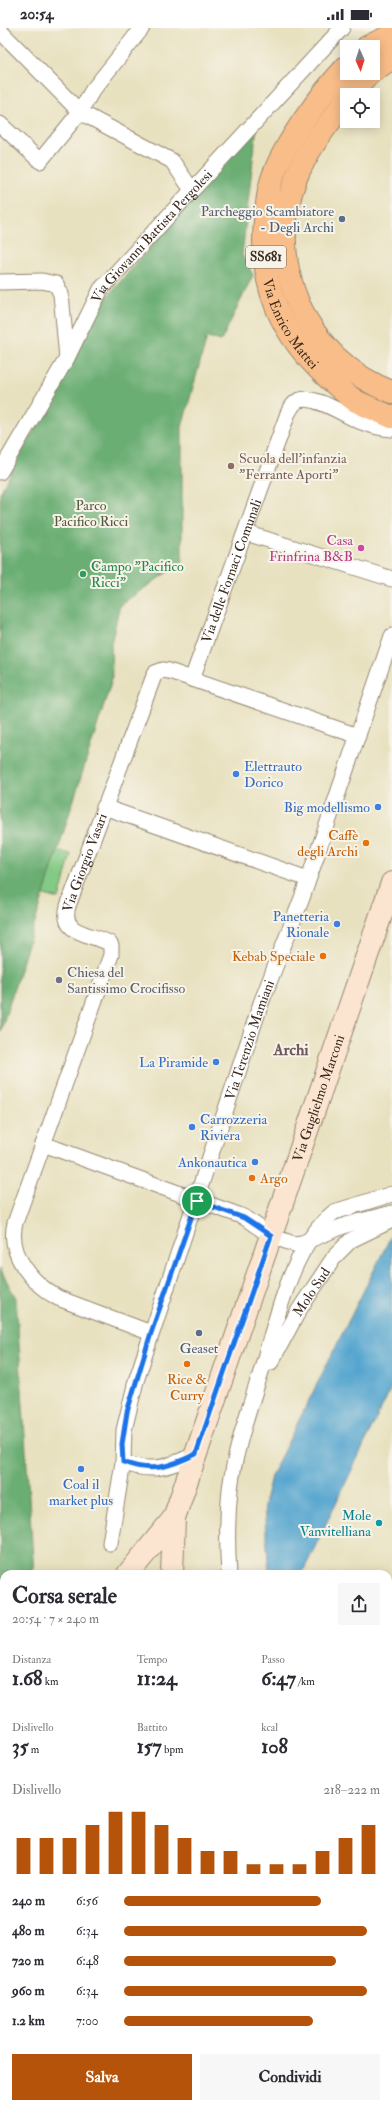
<!DOCTYPE html>
<html lang="it">
<meta charset="utf-8">
<style>
:root{--surface:#fff;--page:#f7f7f7;--text:#2b2b33;--muted:#7c7c81;--accent:#b45309}
body{margin:0;font-family:"IM FELL Double Pica",serif;background:var(--page);color:var(--text);height:100vh;display:flex;flex-direction:column;font-size:15px;white-space:nowrap}
*{box-sizing:border-box;margin:0}
p{font-size:13px;color:var(--muted)}
.icon{flex:none;width:22px;height:22px;fill:none;stroke:currentColor;stroke-width:2;stroke-linecap:round;stroke-linejoin:round}
.map{position:relative;flex:1;overflow:hidden}
.panel{position:absolute;left:0px;top:1542px;width:392px;height:538px;display:flex;flex-direction:column;background:var(--surface);border-radius:12px 12px 0 0;box-shadow:0 2px 10px #0003}
.panel>*{flex:none}
.needle{width:26px;rotate:177deg}
.controls{position:absolute;left:340px;top:12px;display:grid;gap:8px}
.controls a{display:grid;place-items:center;width:40px;height:40px;border-radius:0px;background:var(--surface);box-shadow:0 2px 10px #0003;font-size:20px}
.pin{position:absolute;display:grid;place-items:center;width:34px;height:34px;color:#fff;margin:-17px;border:2px solid #fff;border-radius:50%;box-shadow:0 1px 4px #0007}
.round{display:grid;place-items:center;flex:none;width:42px;height:42px;border-radius:0px;background:var(--page)}
.summary{display:flex;align-items:center;justify-content:space-between;height:68px;padding:0 12px}
h1{font-size:22px;font-weight:800;line-height:30px}
.metrics{display:grid;grid-template-columns:repeat(3,1fr);gap:6px;height:68px;padding:4px 12px}
.metrics div{display:grid;align-content:center}
.metrics b{font-size:20px;font-weight:800}
.metrics small{font-size:11px;font-weight:400}
.metrics p{font-size:11px}
.chart{height:112px;padding:8px 12px}
.chart p{display:flex;justify-content:space-between}
.chart svg{width:100%;height:72px;margin-top:4px;stroke:var(--accent);stroke-width:6}
.button{display:flex;gap:8px;margin-top:auto;padding:8px 12px}
.button a{flex:1;height:46px;border-radius:0px;background:var(--accent);color:#fff;font-size:16px;font-weight:800;line-height:46px;text-align:center}
.button a+a{background:var(--page);color:var(--text)}
ul{padding:0 12px;list-style:none;font-size:13px}
li{display:grid;grid-template-columns:64px 48px 1fr;align-items:center;height:30px}
li i{height:10px;border-radius:5px;background:var(--accent)}
.status{display:flex;justify-content:space-between;align-items:center;height:28px;padding:0 20px;background:var(--surface);direction:ltr}
.status svg{height:11px;fill:currentColor}
.map>svg:first-child{display:block}
.green{fill:#83ca86;stroke:#5f7a52}
.forest{fill:#6aae73;stroke:#526c48}
.water{fill:#55a5cf;stroke:#486876}
.lines{fill:none;stroke-linecap:round;stroke-linejoin:round}
.secondary-tunnel{stroke:#c5bca0;stroke-width:22;stroke-dasharray:22 11;stroke-linecap:butt}
.minor-casing{stroke:#92866f;stroke-width:17}
.tertiary-casing{stroke:#92866f;stroke-width:21}
.secondary-casing{stroke:#92866f;stroke-width:24}
.trunk-casing{stroke:#92866f;stroke-width:24}
.minor{stroke:#fff;stroke-width:15}
.tertiary{stroke:#fff;stroke-width:19}
.secondary{stroke:#fce5d0;stroke-width:22}
.trunk{stroke:#f8bd89;stroke-width:22}
.route-casing{stroke:#fff;stroke-width:8}
.route{stroke:#1a73e8;stroke-width:5}
.service-dot{fill:#5c6f8a;stroke:#f7f3e8;stroke-width:1.5}
.education-dot{fill:#8d6e63;stroke:#f7f3e8;stroke-width:1.5}
.hotel-dot{fill:#d1479c;stroke:#f7f3e8;stroke-width:1.5}
.leisure-dot{fill:#2e9e5b;stroke:#f7f3e8;stroke-width:1.5}
.shop-dot{fill:#3f7fe0;stroke:#f7f3e8;stroke-width:1.5}
.food-dot{fill:#e8710a;stroke:#f7f3e8;stroke-width:1.5}
.worship-dot{fill:#6b7280;stroke:#f7f3e8;stroke-width:1.5}
.culture-dot{fill:#0f9aa8;stroke:#f7f3e8;stroke-width:1.5}
.labels{text-anchor:middle;dominant-baseline:central;stroke-width:4;stroke-linejoin:round;paint-order:stroke}
.shield{fill:#f7f3e8;stroke:#73665b;stroke-width:1}
.shield-label{font-size:13px;font-weight:bold;fill:#3b2a1e}
.service-label{font-size:14px;fill:#4e5e75;stroke:#f7f3e8;text-anchor:end}
.street-label{font-size:14px;fill:#3b2a1e;stroke:#f7f3e8}
.education-label{font-size:14px;fill:#785e54;stroke:#f7f3e8;text-anchor:start}
.park-label{font-size:14px;fill:#515a3d;stroke:#f7f3e8}
.hotel-label{font-size:14px;fill:#b23c85;stroke:#f7f3e8;text-anchor:end}
.leisure-label{font-size:14px;fill:#27864d;stroke:#f7f3e8;text-anchor:start}
.shop-label{font-size:14px;fill:#366cbe;stroke:#f7f3e8;text-anchor:end}
.food-label{font-size:14px;fill:#c56008;stroke:#f7f3e8;text-anchor:end}
.worship-label{font-size:14px;fill:#5b616d;stroke:#f7f3e8;text-anchor:start}
.culture-label{font-size:14px;fill:#0d838f;stroke:#f7f3e8;text-anchor:end}
.quarter-label{font-size:16px;font-weight:bold;fill:#6f585c;stroke:#f7f3e8}
</style>
<div class="status"><b>20:54</b><svg viewBox="0 0 49 12"><path d="M0 12V9h3v3zM5 12V6h3v6zM10 12V3h3v9zM15 12V0h3v12zM26 1h20v11H26zM47 4h2v5h-2z"/></svg></div>
<div class="map">
<svg width="392" height="2080" viewBox="0 0 392 2080">
<rect width="100%" height="100%" fill="#f7f3e8"/>
<filter id="ink" filterUnits="userSpaceOnUse"><feTurbulence type="fractalNoise" baseFrequency=".025" numOctaves="2"/><feDisplacementMap in="SourceGraphic" scale="8" xChannelSelector="R" yChannelSelector="G"/><feConvolveMatrix kernelMatrix="1 2 1 2 8 2 1 2 1" color-interpolation-filters="sRGB"/></filter>
<filter id="wash" filterUnits="userSpaceOnUse"><feTurbulence type="fractalNoise" baseFrequency=".012" numOctaves="4" result="noise"/><feDisplacementMap in="SourceGraphic" scale="16" xChannelSelector="R" yChannelSelector="G"/><feGaussianBlur stdDeviation="0.9" result="paint"/><feColorMatrix in="noise" values="0 0 0 0 0 0 0 0 0 0 0 0 0 0 0 0 0 1.4 0 .05"/><feComposite in="paint" operator="in"/></filter>
<g filter="url(#wash)">
<rect width="100%" height="100%" fill="#e8e1c0"/>
<path class="green" d="M49 821 71 826 59 871 37 865Z"/>
<path class="forest" d="M257 97 242 227 253 247 221 313 207 309 182 399V534L120 577 111 615 112 651 0 1005V465L106 270Z
M0 1241 16 1270 34 1546H4V1711L0 1725Z"/>
<path class="water" d="M392 1206V1358L302 1546H269L264 1477 271 1448Z
M388 1707 392 1709V1782L388 1778Z
M392 2021V2080H357L359 2076H388V2027Z"/>
</g>
<g filter="url(#ink)">
<g class="lines">
<path class="secondary-tunnel" d="M0 1638 4 1636"/>
<defs>
<g id="minor">
<path d="M0 3 80 84 172 133 192 162"/>
<path d="M0 96 40 133 80 84 92 63 142 0"/>
<path d="M0 254 42 253 56 256 61 266 67 330"/>
<path id="s1" d="M0 444 67 330 101 261 342 0"/>
<path d="M246 505 392 551"/>
<path id="s2" d="M192 651 288 385C291 380 295 373 300 372 315 367 344 387 359 393 369 397 380 400 392 401"/>
<path d="M104 779 308 851"/>
<path d="M43 1116 244 1189 271 1208 294 1216 302 1215 346 1197 392 1185"/>
<path id="s3" d="M151 1305 58 1270C33 1256 7 1227 15 1195L111 927V918L109 915C90 905 60 907 68 878L155 645 163 642 169 643 358 708"/>
<path id="s4" d="M271 1334 299 1282 335 1228 351 1212 392 1192"/>
<path d="M123 1434C152 1446 169 1439 196 1426"/>
<path id="s5" d="M110 1515 123 1434 124 1402 136 1353 261 975 302 870 392 608"/>
<path d="M229 1546C227 1518 227 1490 230 1461 235 1422 248 1385 260 1347 276 1295 290 1220 334 1184L392 1166"/>
<path d="M0 1993 4 1984"/>
<path d="M0 2040V2071"/>
<path d="M123 2080 128 2076"/>
<path d="M177 2080 182 2076"/>
</g>
<path id="tertiary" d="M58 2080 62 2076"/>
<g id="secondary">
<path d="M128 1546 174 1490"/>
<path id="s6" d="M172 1546 174 1490 392 855"/>
</g>
<g id="trunk">
<path d="M367 19 392 7"/>
<path id="s7" d="M347 38C321 66 284 115 272 151 267 165 267 179 265 193 259 258 281 307 328 350 337 357 346 367 356 373 368 379 380 384 392 389"/>
<path d="M373 43 392 30"/>
<path d="M350 67 370 45"/>
<path d="M347 71C328 96 308 120 296 150 263 236 306 332 392 364"/>
</g>
</defs>
<use href="#minor" class="minor-casing"/>
<use href="#tertiary" class="tertiary-casing"/>
<use href="#secondary" class="secondary-casing"/>
<use href="#trunk" class="trunk-casing"/>
<use href="#minor" class="minor"/>
<use href="#tertiary" class="tertiary"/>
<use href="#secondary" class="secondary"/>
<use href="#trunk" class="trunk"/>
</g>
</g>
<g class="lines" filter="url(#ink)">
<defs>
<path id="route" d="M197 1173 244 1190 271 1208 196 1426C169 1439 152 1445 123 1434L122 1416 127 1384 151 1305Z"/>
</defs>
<use href="#route" class="route-casing"/>
<use href="#route" class="route"/>
</g>
<g class="service-dot">
<circle cx="342" cy="191" r="4"/>
<circle cx="199" cy="1305" r="4"/>
</g>
<circle class="education-dot" cx="231" cy="438" r="4"/>
<circle class="hotel-dot" cx="361" cy="520" r="4"/>
<circle class="leisure-dot" cx="83" cy="546" r="4"/>
<g class="shop-dot">
<circle cx="236" cy="746" r="4"/>
<circle cx="378" cy="779" r="4"/>
<circle cx="337" cy="896" r="4"/>
<circle cx="216" cy="1034" r="4"/>
<circle cx="192" cy="1099" r="4"/>
<circle cx="255" cy="1134" r="4"/>
<circle cx="81" cy="1441" r="4"/>
</g>
<g class="food-dot">
<circle cx="366" cy="815" r="4"/>
<circle cx="323" cy="928" r="4"/>
<circle cx="252" cy="1150" r="4"/>
<circle cx="187" cy="1336" r="4"/>
</g>
<circle class="worship-dot" cx="59" cy="952" r="4"/>
<circle class="culture-dot" cx="379" cy="1495" r="4"/>
<g class="labels">
<rect class="shield" x="246" y="218" width="40" height="22" rx="3"/>
<g class="shield-label">
<text x="266" y="229">SS681</text>
</g>
<g class="service-label">
<text x="334" y="183">Parcheggio Scambiatore<tspan x="334" dy="16">- Degli Archi</tspan></text>
<text x="199" y="1320" text-anchor="middle">Geaset</text>
</g>
<g class="street-label">
<text stroke="none"><textPath href="#s1" startOffset="282">Via Giovanni Battista Pergolesi</textPath></text>
<text stroke="none"><textPath href="#s7" startOffset="288">Via Enrico Mattei</textPath></text>
<text stroke="none"><textPath href="#s2" startOffset="115">Via delle Fornaci Comunali</textPath></text>
<text stroke="none"><textPath href="#s3" startOffset="599">Via Giorgio Vasari</textPath></text>
<text stroke="none"><textPath href="#s5" startOffset="524">Via Terenzio Mamiani</textPath></text>
<text stroke="none"><textPath href="#s6" startOffset="500">Via Guglielmo Marconi</textPath></text>
<text stroke="none"><textPath href="#s4" startOffset="81">Molo Sud</textPath></text>
</g>
<g class="education-label">
<text x="239" y="430">Scuola dell'infanzia<tspan x="239" dy="16">"Ferrante Aporti"</tspan></text>
</g>
<g class="park-label">
<text x="91" y="477">Parco<tspan x="91" dy="16">Pacifico Ricci</tspan></text>
</g>
<g class="hotel-label">
<text x="353" y="512">Casa<tspan x="353" dy="16">Frinfrina B&amp;B</tspan></text>
</g>
<g class="leisure-label">
<text x="91" y="538">Campo "Pacifico<tspan x="91" dy="16">Ricci"</tspan></text>
</g>
<g class="shop-label">
<text x="244" y="738" text-anchor="start">Elettrauto<tspan x="244" dy="16">Dorico</tspan></text>
<text x="370" y="779">Big modellismo</text>
<text x="329" y="888">Panetteria<tspan x="329" dy="16">Rionale</tspan></text>
<text x="208" y="1034">La Piramide</text>
<text x="200" y="1091" text-anchor="start">Carrozzeria<tspan x="200" dy="16">Riviera</tspan></text>
<text x="247" y="1134">Ankonautica</text>
<text x="81" y="1456" text-anchor="middle">Coal il<tspan x="81" dy="16">market plus</tspan></text>
</g>
<g class="food-label">
<text x="358" y="807">Caffè<tspan x="358" dy="16">degli Archi</tspan></text>
<text x="315" y="928">Kebab Speciale</text>
<text x="260" y="1150" text-anchor="start">Argo</text>
<text x="187" y="1351" text-anchor="middle">Rice &amp;<tspan x="187" dy="16">Curry</tspan></text>
</g>
<g class="worship-label">
<text x="67" y="944">Chiesa del<tspan x="67" dy="16">Santissimo Crocifisso</tspan></text>
</g>
<g class="culture-label">
<text x="371" y="1487">Mole<tspan x="371" dy="16">Vanvitelliana</tspan></text>
</g>
<g class="quarter-label">
<text x="291" y="1022">Archi</text>
</g>
</g>
</svg>
<div class="controls">
<a><svg class="needle" viewBox="-14 -14 28 28"><path d="M0-13l5 13h-10z" fill="#e53935"/><path d="M0 13l5-13h-10z" fill="#7c7c81"/></svg></a>
<a><svg class="icon" aria-label="locate" viewBox="0 0 24 24"><circle cx="12" cy="12" r="6"/><path d="M12 2v4M12 18v4M2 12h4M18 12h4"/></svg></a>
</div>
<div class="pin" style="left:197px;top:1173px;background:#1e9e55"><svg class="icon" aria-label="arrive" viewBox="0 0 24 24"><path d="M6 21V4h12l-3 4 3 4H6"/></svg></div>
<section class="panel">
<div class="summary"><div><h1>Corsa serale</h1><p>20:54 · 7 × 240 m</p></div><a class="round"><svg class="icon" aria-label="share" viewBox="0 0 24 24"><path d="M12 15V3M7 8l5-5 5 5M5 13v7h14v-7"/></svg></a></div>
<div class="metrics">
<div><p>Distanza</p><b>1.68<small> km</small></b></div>
<div><p>Tempo</p><b>11:24</b></div>
<div><p>Passo</p><b>6:47<small> /km</small></b></div>
</div>
<div class="metrics">
<div><p>Dislivello</p><b>35<small> m</small></b></div>
<div><p>Battito</p><b>157<small> bpm</small></b></div>
<div><p>kcal</p><b>108</b></div>
</div>
<div class="chart"><p><span>Dislivello</span>218–222 m</p>
<svg viewBox="0 0 160 44" preserveAspectRatio="none"><path d="M5 44V22M15 44V22M25 44V22M35 44V14M45 44V6M55 44V6M65 44V14M75 44V22M85 44V30M95 44V30M105 44V38M115 44V38M125 44V38M135 44V30M145 44V22M155 44V14"/></svg>
</div>
<ul>
<li><b>240 m</b>6:56<i style="width:77%"></i></li>
<li><b>480 m</b>6:34<i style="width:95%"></i></li>
<li><b>720 m</b>6:48<i style="width:83%"></i></li>
<li><b>960 m</b>6:34<i style="width:95%"></i></li>
<li><b>1.2 km</b>7:00<i style="width:74%"></i></li>
</ul>
<div class="button"><a>Salva</a><a>Condividi</a></div>
</section>
</div>
